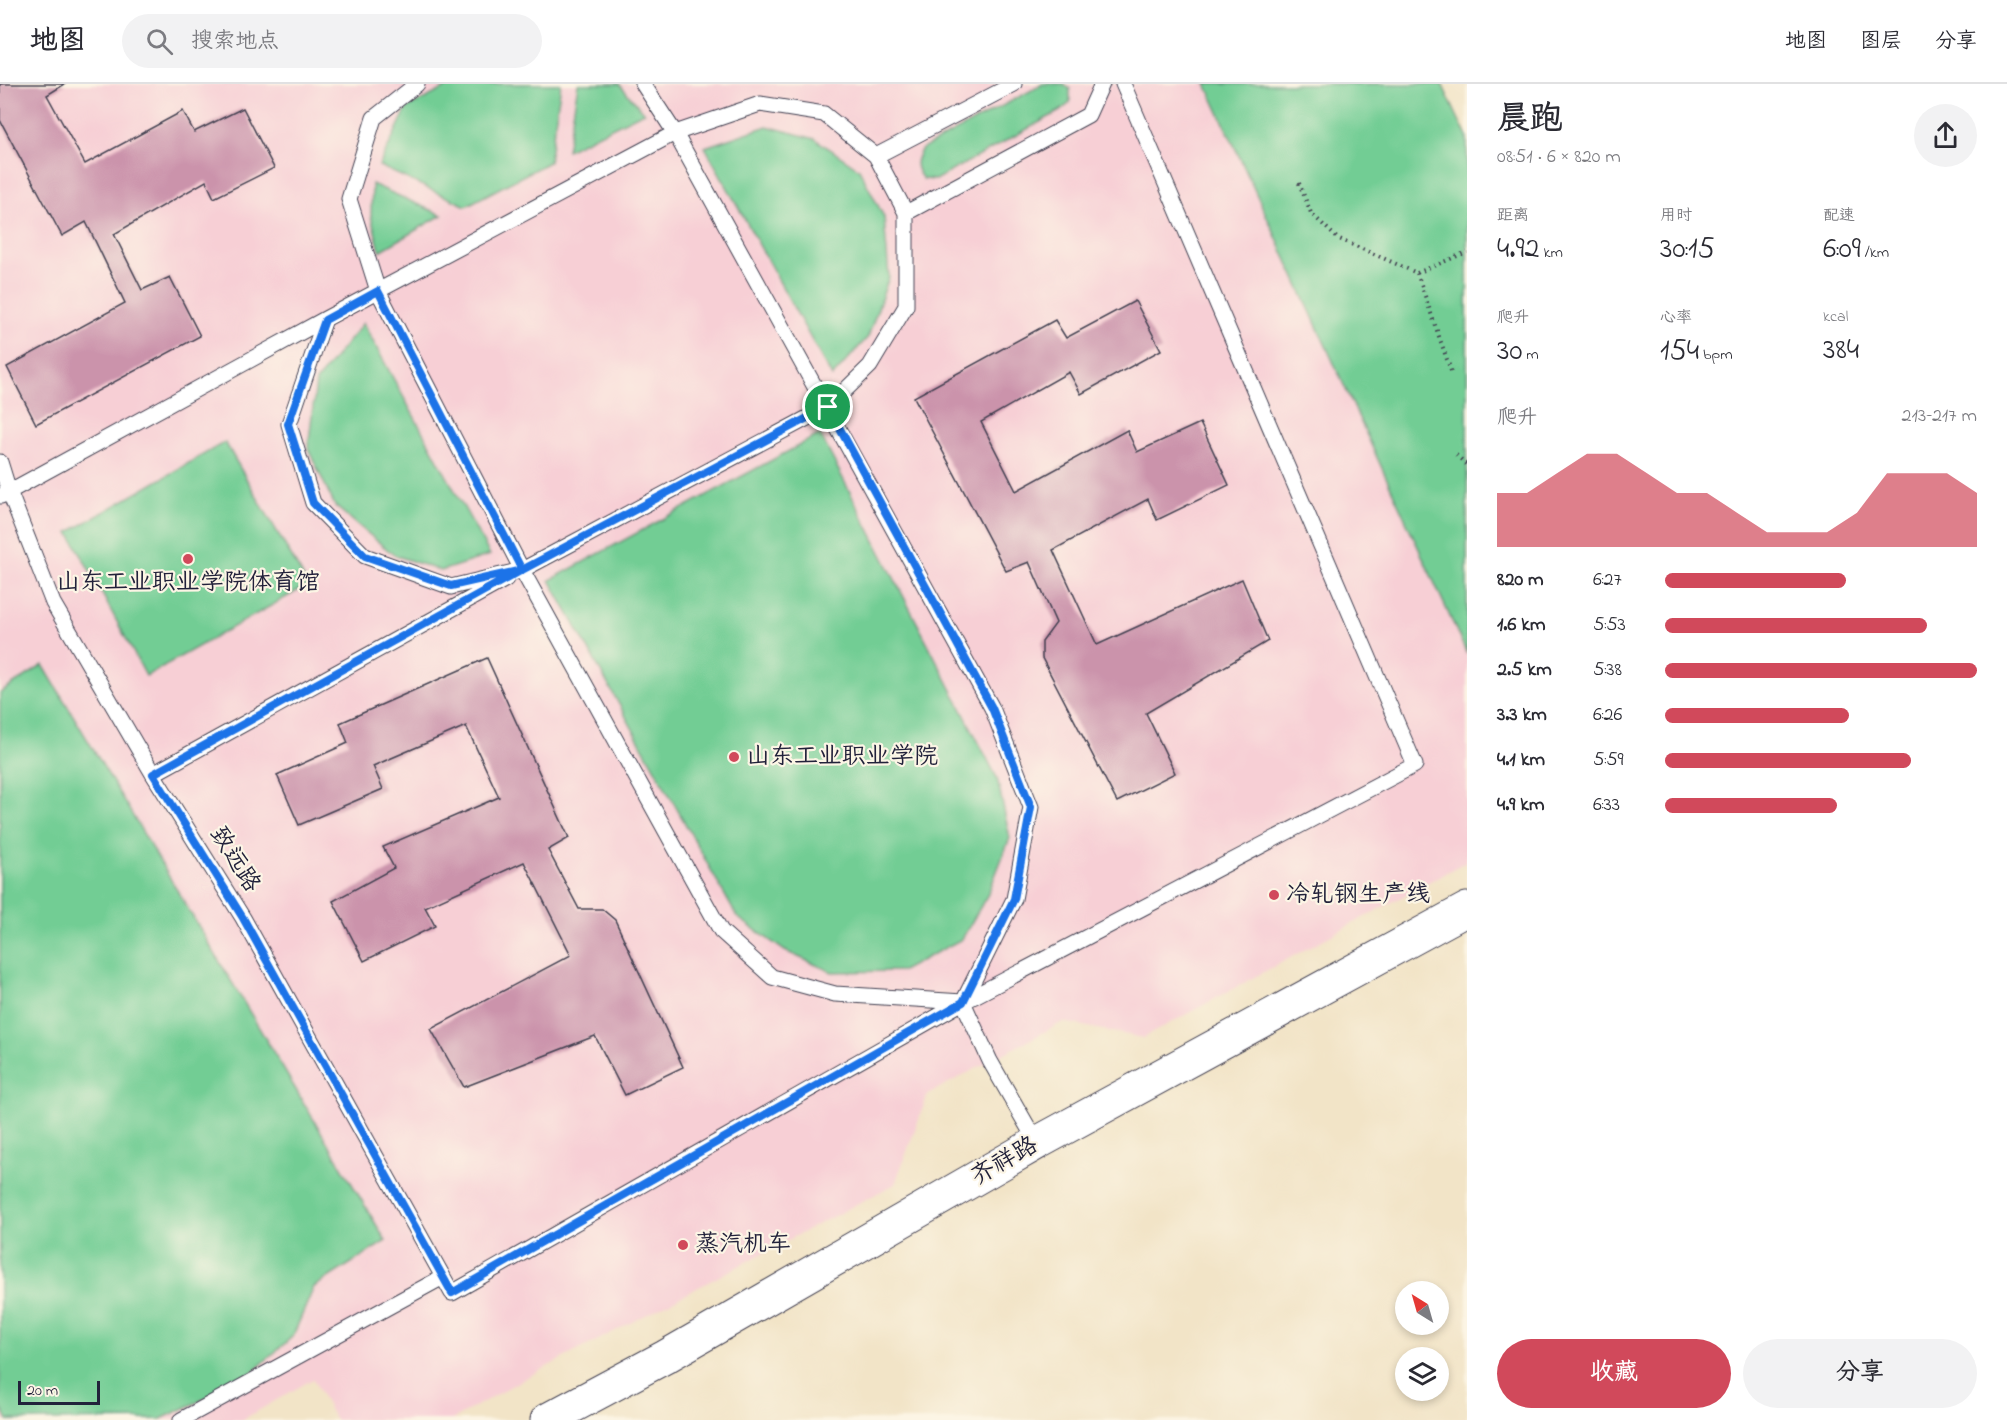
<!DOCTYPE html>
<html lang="zh">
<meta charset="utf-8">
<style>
:root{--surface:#fff;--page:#f2f2f3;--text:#2b2b33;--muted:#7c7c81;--line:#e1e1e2;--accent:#d1495b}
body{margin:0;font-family:"Indie Flower","LXGW WenKai TC",sans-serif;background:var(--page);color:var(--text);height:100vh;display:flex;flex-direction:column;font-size:22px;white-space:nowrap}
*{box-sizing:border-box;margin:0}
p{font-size:20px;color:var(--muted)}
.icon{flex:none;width:33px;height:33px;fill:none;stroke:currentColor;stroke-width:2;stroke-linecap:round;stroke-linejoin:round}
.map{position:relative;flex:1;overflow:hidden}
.drawer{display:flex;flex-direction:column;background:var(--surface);width:540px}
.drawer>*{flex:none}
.needle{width:39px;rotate:323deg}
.controls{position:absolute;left:1395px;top:1197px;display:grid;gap:12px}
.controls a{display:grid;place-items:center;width:54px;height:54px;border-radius:50%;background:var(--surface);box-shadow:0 3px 9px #0003;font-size:30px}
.scale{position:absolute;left:18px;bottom:15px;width:82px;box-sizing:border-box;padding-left:6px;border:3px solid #22223b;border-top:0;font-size:16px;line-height:21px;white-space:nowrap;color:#22223b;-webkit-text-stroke:4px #fcf5e5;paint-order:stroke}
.pin{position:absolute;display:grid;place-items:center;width:51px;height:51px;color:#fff;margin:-26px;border:3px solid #fff;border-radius:50%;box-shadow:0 2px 6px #0007}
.round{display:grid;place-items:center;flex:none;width:63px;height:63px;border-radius:32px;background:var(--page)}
.overview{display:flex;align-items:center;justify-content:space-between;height:102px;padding:0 30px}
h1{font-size:33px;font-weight:600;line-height:45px}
.metrics{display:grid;grid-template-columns:repeat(3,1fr);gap:9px;height:102px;padding:6px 30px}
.metrics div{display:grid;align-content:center}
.metrics b{font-size:30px;font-weight:600}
.metrics small{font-size:16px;font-weight:400}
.metrics p{font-size:16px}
.chart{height:168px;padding:12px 30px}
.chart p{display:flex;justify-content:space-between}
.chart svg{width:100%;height:108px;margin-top:6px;fill:var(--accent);opacity:.7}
.action{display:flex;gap:12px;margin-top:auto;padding:12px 30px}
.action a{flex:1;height:69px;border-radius:36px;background:var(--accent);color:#fff;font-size:24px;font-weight:600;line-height:69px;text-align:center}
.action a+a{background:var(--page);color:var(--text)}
ul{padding:0 30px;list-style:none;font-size:20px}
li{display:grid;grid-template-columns:96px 72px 1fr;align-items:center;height:45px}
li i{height:15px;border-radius:8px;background:var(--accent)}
header{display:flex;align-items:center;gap:36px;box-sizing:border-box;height:84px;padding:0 30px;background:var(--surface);border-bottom:2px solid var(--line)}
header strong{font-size:28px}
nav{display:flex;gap:33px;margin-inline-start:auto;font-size:21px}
.search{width:420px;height:54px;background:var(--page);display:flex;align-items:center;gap:15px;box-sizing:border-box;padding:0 21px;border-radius:33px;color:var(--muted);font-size:22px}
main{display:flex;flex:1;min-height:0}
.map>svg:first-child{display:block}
.built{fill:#f7cfd5}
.green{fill:#72cd94;stroke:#4a7868;stroke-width:1.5}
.building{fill:#cb93ab}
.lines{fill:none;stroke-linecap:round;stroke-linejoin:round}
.service-casing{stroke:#413f50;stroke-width:17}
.tertiary-casing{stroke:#413f50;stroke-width:35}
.path{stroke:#413f50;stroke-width:4;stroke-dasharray:1.5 4.5;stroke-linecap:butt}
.service{stroke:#fff;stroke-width:15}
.tertiary{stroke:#fff;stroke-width:33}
.route-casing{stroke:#fff;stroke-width:12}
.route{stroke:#1a73e8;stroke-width:8}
.poi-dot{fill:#d1495b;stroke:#fcf5e5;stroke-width:2}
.labels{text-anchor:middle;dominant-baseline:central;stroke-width:4.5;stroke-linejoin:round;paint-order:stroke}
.poi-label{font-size:24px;fill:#22223b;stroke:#fcf5e5;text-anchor:start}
.street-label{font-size:24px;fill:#22223b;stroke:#fcf5e5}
</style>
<header>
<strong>地图</strong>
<div class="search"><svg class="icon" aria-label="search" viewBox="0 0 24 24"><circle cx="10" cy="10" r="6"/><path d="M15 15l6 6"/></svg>搜索地点</div>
<nav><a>地图</a><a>图层</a><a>分享</a></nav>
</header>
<main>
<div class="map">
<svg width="1467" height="1336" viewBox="0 0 1467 1336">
<rect width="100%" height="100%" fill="#fcf5e5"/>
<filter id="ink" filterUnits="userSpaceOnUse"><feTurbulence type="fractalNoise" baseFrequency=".0167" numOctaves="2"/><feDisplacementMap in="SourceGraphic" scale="12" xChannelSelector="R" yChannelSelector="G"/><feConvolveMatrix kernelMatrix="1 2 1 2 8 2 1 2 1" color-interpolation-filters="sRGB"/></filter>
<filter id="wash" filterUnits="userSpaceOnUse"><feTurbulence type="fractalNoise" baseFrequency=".008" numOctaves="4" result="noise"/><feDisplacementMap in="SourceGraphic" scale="24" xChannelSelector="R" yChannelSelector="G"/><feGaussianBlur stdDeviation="1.35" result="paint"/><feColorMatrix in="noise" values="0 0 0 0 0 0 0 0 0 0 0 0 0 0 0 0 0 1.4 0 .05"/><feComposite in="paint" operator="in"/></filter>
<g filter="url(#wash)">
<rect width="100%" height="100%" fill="#f2e4c7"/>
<path class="built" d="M0 0H1206L1467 570V777L1143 954 1063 938 928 1010 895 1100 518 1298 452 1336H335L313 1295 242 1336H0Z"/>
<path class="green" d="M453 0H561L549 78 466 122 379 82 407 24Z
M578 0H619L644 28 567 66Z
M1043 0H1063L1070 5V19L1060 27 935 96 923 95C914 84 914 77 922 65Z
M1206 0H1442L1467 53V570Z
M767 42 815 55 859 85 884 133 889 193 868 253 832 293 705 63Z
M372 100 442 131 380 167 371 132Z
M363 239 490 471 441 487 394 471 335 422 308 365 316 297Z
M820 350 997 694 1010 754 988 810 962 855 902 887 832 888 785 867 737 833 550 496Z
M225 358 308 501 146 592 69 448Z
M43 581 386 1157 314 1203 293 1252 253 1288 198 1318 161 1335 8 1336 0 1321V609Z"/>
<g id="blocks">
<path class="building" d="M0 0H65L47 11 85 80 183 27 194 48 243 24 274 84 214 114 206 97 114 150 142 206 170 193 200 252 36 340 7 283 125 219 86 138 62 152 0 36Z
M1135 217 1161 266 1081 310 1069 288 981 338 1016 407 1127 346 1137 368 1200 339 1229 401 1157 436 1148 415 1053 466 1097 561 1242 495 1268 557 1146 629 1175 689 1117 718 1042 574V558L1056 539 1029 478 1006 487 914 313 1055 236 1066 254Z
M487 574 569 754 548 766 579 825H602L615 836 683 983 625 1011 595 952 464 1003 431 945 571 871 524 778 425 823 435 842 364 877 333 817 394 784 383 763 499 713 466 642 373 682 383 705 299 741 277 691 348 659 340 639Z"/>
</g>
</g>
<g filter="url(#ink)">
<use href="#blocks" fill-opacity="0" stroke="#413f50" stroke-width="1.5"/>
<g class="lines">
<defs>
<path id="service" d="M417 0 374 34 349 115 378 207 522 486 721 847 772 893 835 910 963 918
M643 0 675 49 992 624 1031 723 1014 815 963 918
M876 72 1014 0
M906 129 1088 31 1102 0
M0 378 9 407 53 519 153 690 243 834 452 1209 963 918 1415 681 1123 0
M1 412 325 235 675 49 760 20 824 30 876 72 906 129V222L870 282 828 323 522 486 451 503 365 472 313 419 289 340 325 235
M153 690 506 495
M963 918 990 977 1037 1059
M181 1336 443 1193"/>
<path id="tertiary" d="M547 1336 665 1273 1037 1059 1467 825"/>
</defs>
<use href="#service" class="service-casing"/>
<use href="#tertiary" class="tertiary-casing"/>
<path class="path" d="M1299 99 1311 129 1337 154 1417 189 1451 287
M1417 189 1467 168
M1456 371 1467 381"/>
<use href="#service" class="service"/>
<use href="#tertiary" class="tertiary"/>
</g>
</g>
<g class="lines" filter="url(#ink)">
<defs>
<path id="route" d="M828 323 522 486 451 502 365 472 313 419 288 340 325 236 378 207 522 486 153 690 243 834 452 1209 963 918 1014 815 1031 723 992 624 828 323"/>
</defs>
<use href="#route" class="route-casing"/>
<use href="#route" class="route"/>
</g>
<g class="poi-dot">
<circle cx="188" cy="475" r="6"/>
<circle cx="734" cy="673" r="6"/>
<circle cx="1274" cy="811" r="6"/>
<circle cx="683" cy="1161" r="6"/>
</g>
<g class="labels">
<g class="poi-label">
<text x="188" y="499" text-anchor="middle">山东工业职业学院体育馆</text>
<text x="746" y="673">山东工业职业学院</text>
<text x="1286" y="811">冷轧钢生产线</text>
<text x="695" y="1161">蒸汽机车</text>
</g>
<g class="street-label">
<text transform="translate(234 776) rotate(58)">致远路</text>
<text transform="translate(1005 1078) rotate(-30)">齐祥路</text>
</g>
</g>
</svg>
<div class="controls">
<a><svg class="needle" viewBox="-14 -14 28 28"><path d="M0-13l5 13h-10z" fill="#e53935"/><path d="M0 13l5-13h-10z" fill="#7c7c81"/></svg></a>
<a><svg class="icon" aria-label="layers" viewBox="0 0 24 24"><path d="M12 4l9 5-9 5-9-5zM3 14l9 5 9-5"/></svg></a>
</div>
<div class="scale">20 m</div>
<div class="pin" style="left:828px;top:323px;background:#1e9e55"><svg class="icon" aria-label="arrive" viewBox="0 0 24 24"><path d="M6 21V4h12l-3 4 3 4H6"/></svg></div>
</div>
<section class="drawer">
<div class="overview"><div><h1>晨跑</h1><p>08:51 · 6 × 820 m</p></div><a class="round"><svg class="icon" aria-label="share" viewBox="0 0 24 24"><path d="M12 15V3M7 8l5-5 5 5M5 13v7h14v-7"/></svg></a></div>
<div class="metrics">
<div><p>距离</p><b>4.92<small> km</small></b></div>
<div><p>用时</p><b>30:15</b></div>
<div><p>配速</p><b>6:09<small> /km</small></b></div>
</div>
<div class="metrics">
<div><p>爬升</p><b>30<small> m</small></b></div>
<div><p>心率</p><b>154<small> bpm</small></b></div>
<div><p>kcal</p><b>384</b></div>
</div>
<div class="chart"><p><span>爬升</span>213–217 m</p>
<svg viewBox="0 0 160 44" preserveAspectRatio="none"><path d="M0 44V22L10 22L20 14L30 6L40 6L50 14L60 22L70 22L80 30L90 38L100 38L110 38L120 30L130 14L140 14L150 14L160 22V44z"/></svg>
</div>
<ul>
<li><b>820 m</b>6:27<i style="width:58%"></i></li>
<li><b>1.6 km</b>5:53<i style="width:84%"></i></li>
<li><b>2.5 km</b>5:38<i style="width:100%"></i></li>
<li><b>3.3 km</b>6:26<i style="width:59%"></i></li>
<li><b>4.1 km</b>5:59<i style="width:79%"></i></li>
<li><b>4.9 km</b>6:33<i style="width:55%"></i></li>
</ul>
<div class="action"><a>收藏</a><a>分享</a></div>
</section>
</main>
